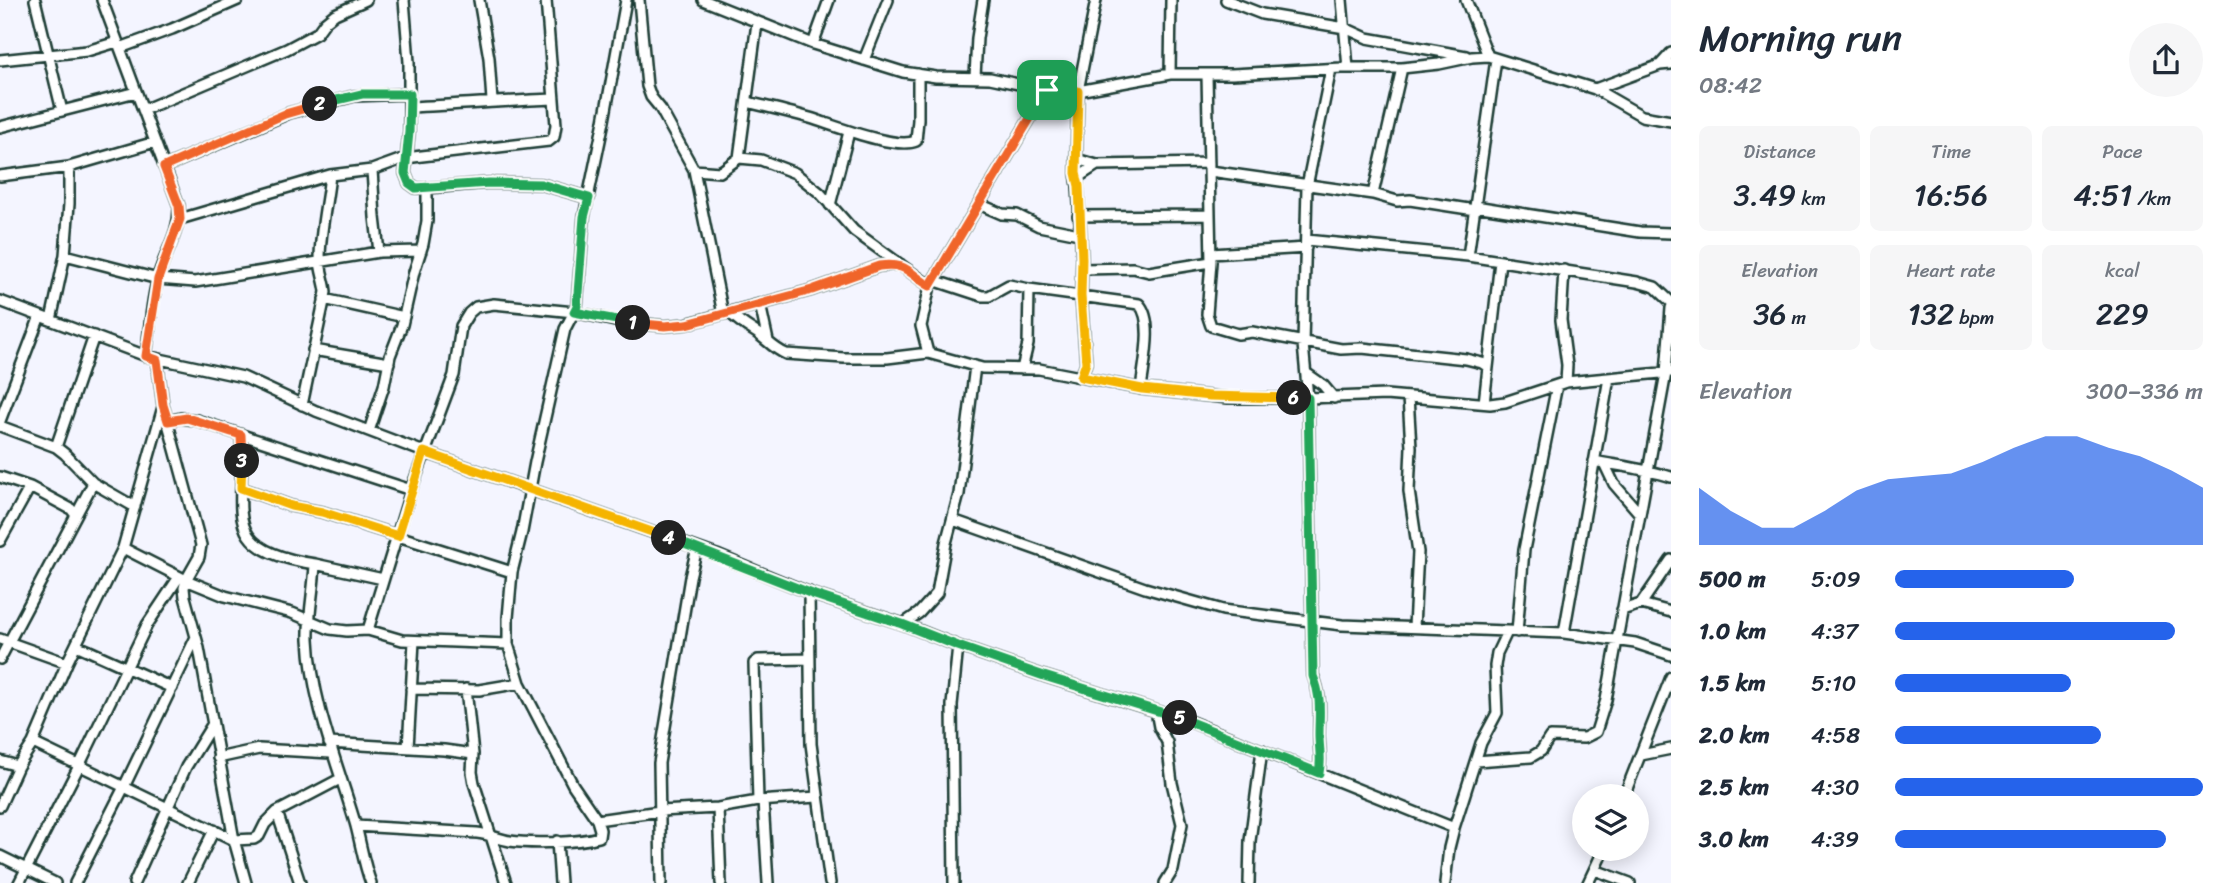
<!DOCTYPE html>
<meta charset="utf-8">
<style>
:root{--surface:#fff;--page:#f6f6f7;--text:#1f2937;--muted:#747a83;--accent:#2563eb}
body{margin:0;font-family:Sriracha,sans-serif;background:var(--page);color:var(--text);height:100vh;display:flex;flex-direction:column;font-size:26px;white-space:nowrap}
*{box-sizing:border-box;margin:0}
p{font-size:23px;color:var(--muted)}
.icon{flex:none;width:38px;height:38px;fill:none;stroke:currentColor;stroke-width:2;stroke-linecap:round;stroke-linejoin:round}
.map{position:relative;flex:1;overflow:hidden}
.panel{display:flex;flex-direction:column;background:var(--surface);width:560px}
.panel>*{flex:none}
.fabs{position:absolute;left:1572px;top:784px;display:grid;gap:14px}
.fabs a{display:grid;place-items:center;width:77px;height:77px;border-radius:50%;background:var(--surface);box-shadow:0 4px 18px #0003;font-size:35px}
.pin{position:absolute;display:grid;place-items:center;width:60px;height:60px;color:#fff;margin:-30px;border-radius:14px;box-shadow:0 4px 10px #0006}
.km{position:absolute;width:35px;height:35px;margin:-18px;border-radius:50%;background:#222;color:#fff;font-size:19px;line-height:35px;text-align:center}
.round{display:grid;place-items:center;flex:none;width:74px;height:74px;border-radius:37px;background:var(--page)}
.headline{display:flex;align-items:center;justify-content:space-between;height:119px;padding:0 28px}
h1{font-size:38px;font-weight:600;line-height:52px}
.metrics{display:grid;grid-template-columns:repeat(3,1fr);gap:10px;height:119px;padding:7px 28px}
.metrics div{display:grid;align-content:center;border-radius:10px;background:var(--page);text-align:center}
.metrics b{font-size:30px;font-weight:600}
.metrics small{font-size:19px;font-weight:400}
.metrics p{font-size:19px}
.chart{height:196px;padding:14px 28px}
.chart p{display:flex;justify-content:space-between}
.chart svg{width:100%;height:126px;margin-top:7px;fill:var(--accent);opacity:.7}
ul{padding:0 28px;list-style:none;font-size:23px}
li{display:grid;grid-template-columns:112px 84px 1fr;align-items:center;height:52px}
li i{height:18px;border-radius:9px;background:var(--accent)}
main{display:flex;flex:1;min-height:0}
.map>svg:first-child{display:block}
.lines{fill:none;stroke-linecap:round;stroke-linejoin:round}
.street-casing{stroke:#1f3d34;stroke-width:14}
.street{stroke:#fff;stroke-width:9}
.split-1-casing{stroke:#fff;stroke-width:14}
.split-2-casing{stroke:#fff;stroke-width:14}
.split-3-casing{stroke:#fff;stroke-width:14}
.split-4-casing{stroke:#fff;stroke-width:14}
.split-5-casing{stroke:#fff;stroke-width:14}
.split-6-casing{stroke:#fff;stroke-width:14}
.split-7-casing{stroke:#fff;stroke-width:14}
.split-1{stroke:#f0652b;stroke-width:9}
.split-2{stroke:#22a559;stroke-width:9}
.split-3{stroke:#f0652b;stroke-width:9}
.split-4{stroke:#f5b400;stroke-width:9}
.split-5{stroke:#22a559;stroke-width:9}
.split-6{stroke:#22a559;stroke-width:9}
.split-7{stroke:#f5b400;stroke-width:9}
</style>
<main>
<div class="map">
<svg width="1671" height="883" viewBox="0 0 1671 883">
<rect width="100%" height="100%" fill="#f4f5ff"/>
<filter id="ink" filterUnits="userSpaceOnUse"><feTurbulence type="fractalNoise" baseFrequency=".0143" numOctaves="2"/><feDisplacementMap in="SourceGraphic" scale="14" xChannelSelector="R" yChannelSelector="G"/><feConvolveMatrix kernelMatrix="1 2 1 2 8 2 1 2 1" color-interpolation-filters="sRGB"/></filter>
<g filter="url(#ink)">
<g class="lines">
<defs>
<path id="street" d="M35 0 62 111
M102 0 179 206C180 231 166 251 159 274 151 300 150 330 146 356
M404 0 409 62V132L405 173 409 183 416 188H427L489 183 541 184 589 198
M479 0 489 58 492 101
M639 0 647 86 651 97 660 108 694 170 723 314
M703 0 813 44 903 72 936 77 990 78 1047 90 1078 91 1170 74H1232L1342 68H1402L1439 64 1472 57 1488 56 1595 89 1642 116 1671 121
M1226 0 1262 14 1345 28 1367 38 1466 56
M1342 0 1348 68
M1466 0 1488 56
M813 44 829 0
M120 48 172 29 238 0
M0 60 87 51 117 42
M864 60 888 0
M1660 65 1671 53
M1170 74 1171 0
M1207 75 1211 262 1207 314 1211 326 1238 334 1252 332 1341 349 1362 348 1466 359 1482 363 1488 367
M975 77 977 38 983 0
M1595 89 1660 65 1671 64
M747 102C768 107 790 112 810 118 833 125 895 150 916 141L918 120V74
M410 107C458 105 505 101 554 99
M143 110 287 49 317 33 325 22 335 14 366 0
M0 127 136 92
M739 158 761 160 795 173 820 193 854 231 930 286 1047 90
M1076 159 1097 165 1209 163
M164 167 289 113 354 96 409 94
M372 170 375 217 379 252
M694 170 720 172 739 158 757 23
M1210 171 1373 194 1397 201 1410 200 1475 210
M0 176 69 167 155 142
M1077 178 1097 165
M1373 194 1402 68
M979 204 1002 214 1017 215 1039 226 1079 234
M830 205 849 132
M1475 206 1640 232 1671 233
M1078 216 1209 215
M180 219 330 175 372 170 405 158 549 141 554 137 556 125 546 0
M1306 240 1468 256 1637 282 1655 287 1671 302
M1211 254 1306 248
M65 255 158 279 195 282 379 252 421 251
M1468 256 1496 59
M1082 269 1133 268 1149 272 1211 262
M1564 270 1561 320 1567 365 1566 382
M933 280 982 296H989L1009 285 1029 289 1139 304C1155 321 1143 368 1141 389
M324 299 404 317
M0 301 146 356 243 377 316 411 424 452 717 555 815 595 903 624 958 646 1044 676 1189 721 1454 828
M760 304 768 341
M729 312C739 322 746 326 757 333 768 341 774 349 786 354L844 358H887L928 353 982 368 1039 369 1142 389 1228 398H1308L1386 395 1490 404 1505 402 1566 382 1671 372
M51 320 65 255 69 204V167
M313 350 389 363
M928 353 921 326 930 286
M157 360 163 405 201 545 199 557 186 580 184 588 185 597 199 648 234 840 246 883
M1022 369 1028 344 1029 289
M1306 373 1323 385 1334 398
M1081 377 1086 363 1081 296 1082 259 1078 186 1076 173 1078 91 1096 0
M1408 397 1411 447 1409 491 1418 552 1414 627
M1484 403 1500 261
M302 405 326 292C325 281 320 270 320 259 320 231 327 203 330 175
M0 421 40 316
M168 421 181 418 196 420 411 490
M0 426 56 447 65 454 93 483 0 659
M369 431 384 386 390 356 402 325 414 272 423 244 427 221V188
M241 435C247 510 215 549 315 564 314 589 308 615 309 639 312 704 338 764 356 826 361 845 364 865 371 883
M56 447 94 336
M1594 461C1620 466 1646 469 1671 477
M1604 463 1614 484 1640 514
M0 477 30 487 71 509 75 514
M93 483 135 507
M241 488 291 506 322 512 512 572
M953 520 1145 588 1223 610 1342 625 1564 633 1635 643 1671 655
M0 541 30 487
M123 548 186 580 225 596 292 613 330 629 347 631 368 630
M315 564 383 579
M809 592 811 744 830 883
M1641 604 1671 612
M1622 610 1641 604 1671 560
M903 624 919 613 937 593 946 543 959 494 975 366
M1517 632 1524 550 1557 385
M1564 633 1609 378
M0 639 67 663
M508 644 402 640 368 630 411 490 454 375 461 326 469 313 476 307 494 304 574 312 615 321 665 326 686 324 812 290 879 266 900 264
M76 645 172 688
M411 689 479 690 520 683
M466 689 473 754
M1156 711 1159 727 1167 742 1172 783 1182 824 1173 870 1165 883
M33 743 234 840 254 839 259 836 265 824 277 812 340 779
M329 743 444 750 473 754 472 772 474 783 506 883
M408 748 414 641
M1641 755 1671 749
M218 758 259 749 331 753
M0 761 18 766
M1476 761 1531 757 1541 751 1550 737 1584 738 1596 732 1606 700 1666 373 1671 308
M1319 773C1322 759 1319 749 1319 735 1319 710 1322 699 1313 675L1308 398 1303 344 1307 186 1331 69
M1624 796 1671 677
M758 801 754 663 758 660 810 659
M763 801 768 883
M0 806 18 766 33 743 67 663 123 548 163 407
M718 808 721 883
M277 812 300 883
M597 820 660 811 718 808 758 801 817 797
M356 826 477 833C489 834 498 839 510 841 532 844 577 843 599 837L600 830 597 820 573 785 520 683 508 644V618L512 572 522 532 535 462 565 329 577 306 584 217 604 121 626 0
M557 841 560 883
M0 856 55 883
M1595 870 1630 883
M19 883 79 766 147 625 179 577
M75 883 124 787 196 637
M134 883 186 767 212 725
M188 883 214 830
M661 883 659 763 690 577 697 548
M954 883 952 705 958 646
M1249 883 1250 841 1262 750
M1445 883 1449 848 1454 828 1481 743 1497 713 1495 666 1497 653 1507 632
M1588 883 1604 849"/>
</defs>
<use href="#street" class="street-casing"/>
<use href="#street" class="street"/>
</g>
</g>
<g class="lines" filter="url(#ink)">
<defs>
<path id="split-1" d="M633 323 665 326 687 324 812 290 879 266C907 262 908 273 930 286L1047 90"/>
<path id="split-2" d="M320 104 362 94H410L409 132 405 173 409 183 416 188 489 183 541 184 589 198 584 217 577 306 574 312 633 323"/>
<path id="split-3" d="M242 461 241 435 187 418 168 421 163 405 157 360 146 356 158 279 180 219 179 206 164 167 285 114 320 104"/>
<path id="split-4" d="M242 461 241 488 291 506 322 512 398 536 424 452 669 538"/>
<path id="split-5" d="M669 538 815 595 902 624 958 646 1044 676 1180 718"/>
<path id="split-6" d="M1180 718 1319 773C1322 759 1319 749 1319 735 1319 712 1322 698 1313 676L1308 398H1294"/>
<path id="split-7" d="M1047 90 1078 91 1076 173 1079 186 1082 259 1081 296 1086 363 1081 377 1142 389 1210 396 1294 398"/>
</defs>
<use href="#split-1" class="split-1-casing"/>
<use href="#split-2" class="split-2-casing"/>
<use href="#split-3" class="split-3-casing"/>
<use href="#split-4" class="split-4-casing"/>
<use href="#split-5" class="split-5-casing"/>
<use href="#split-6" class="split-6-casing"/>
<use href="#split-7" class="split-7-casing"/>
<use href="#split-1" class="split-1"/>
<use href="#split-2" class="split-2"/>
<use href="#split-3" class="split-3"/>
<use href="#split-4" class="split-4"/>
<use href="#split-5" class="split-5"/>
<use href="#split-6" class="split-6"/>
<use href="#split-7" class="split-7"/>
</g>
</svg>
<div class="fabs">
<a><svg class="icon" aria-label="layers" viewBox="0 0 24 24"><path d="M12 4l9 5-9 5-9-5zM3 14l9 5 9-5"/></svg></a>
</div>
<div class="pin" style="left:1047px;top:90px;background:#1e9e55"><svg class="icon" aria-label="arrive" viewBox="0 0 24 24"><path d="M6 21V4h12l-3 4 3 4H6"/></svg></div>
<b class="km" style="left:633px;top:323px">1</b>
<b class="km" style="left:320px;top:104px">2</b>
<b class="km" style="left:242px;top:461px">3</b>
<b class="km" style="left:669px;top:538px">4</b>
<b class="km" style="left:1180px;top:718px">5</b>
<b class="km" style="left:1294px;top:398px">6</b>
</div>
<section class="panel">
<div class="headline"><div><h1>Morning run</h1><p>08:42</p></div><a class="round"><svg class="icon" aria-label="share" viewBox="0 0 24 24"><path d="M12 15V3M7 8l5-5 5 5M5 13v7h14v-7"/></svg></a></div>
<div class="metrics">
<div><p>Distance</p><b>3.49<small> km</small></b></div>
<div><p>Time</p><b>16:56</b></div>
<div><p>Pace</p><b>4:51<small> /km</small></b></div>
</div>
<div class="metrics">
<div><p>Elevation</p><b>36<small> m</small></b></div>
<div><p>Heart rate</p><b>132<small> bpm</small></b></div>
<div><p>kcal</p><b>229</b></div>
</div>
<div class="chart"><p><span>Elevation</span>300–336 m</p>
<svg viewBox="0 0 160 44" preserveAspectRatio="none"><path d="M0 44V24L10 32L20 38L30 38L40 32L50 25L60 21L70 20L80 19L90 15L100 10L110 6L120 6L130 10L140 13L150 18L160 24V44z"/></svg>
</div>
<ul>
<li><b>500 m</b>5:09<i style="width:58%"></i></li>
<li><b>1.0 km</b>4:37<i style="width:91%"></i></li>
<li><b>1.5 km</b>5:10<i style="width:57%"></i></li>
<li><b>2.0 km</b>4:58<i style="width:67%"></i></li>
<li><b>2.5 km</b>4:30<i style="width:100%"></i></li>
<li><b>3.0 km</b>4:39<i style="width:88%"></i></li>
</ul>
</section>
</main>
